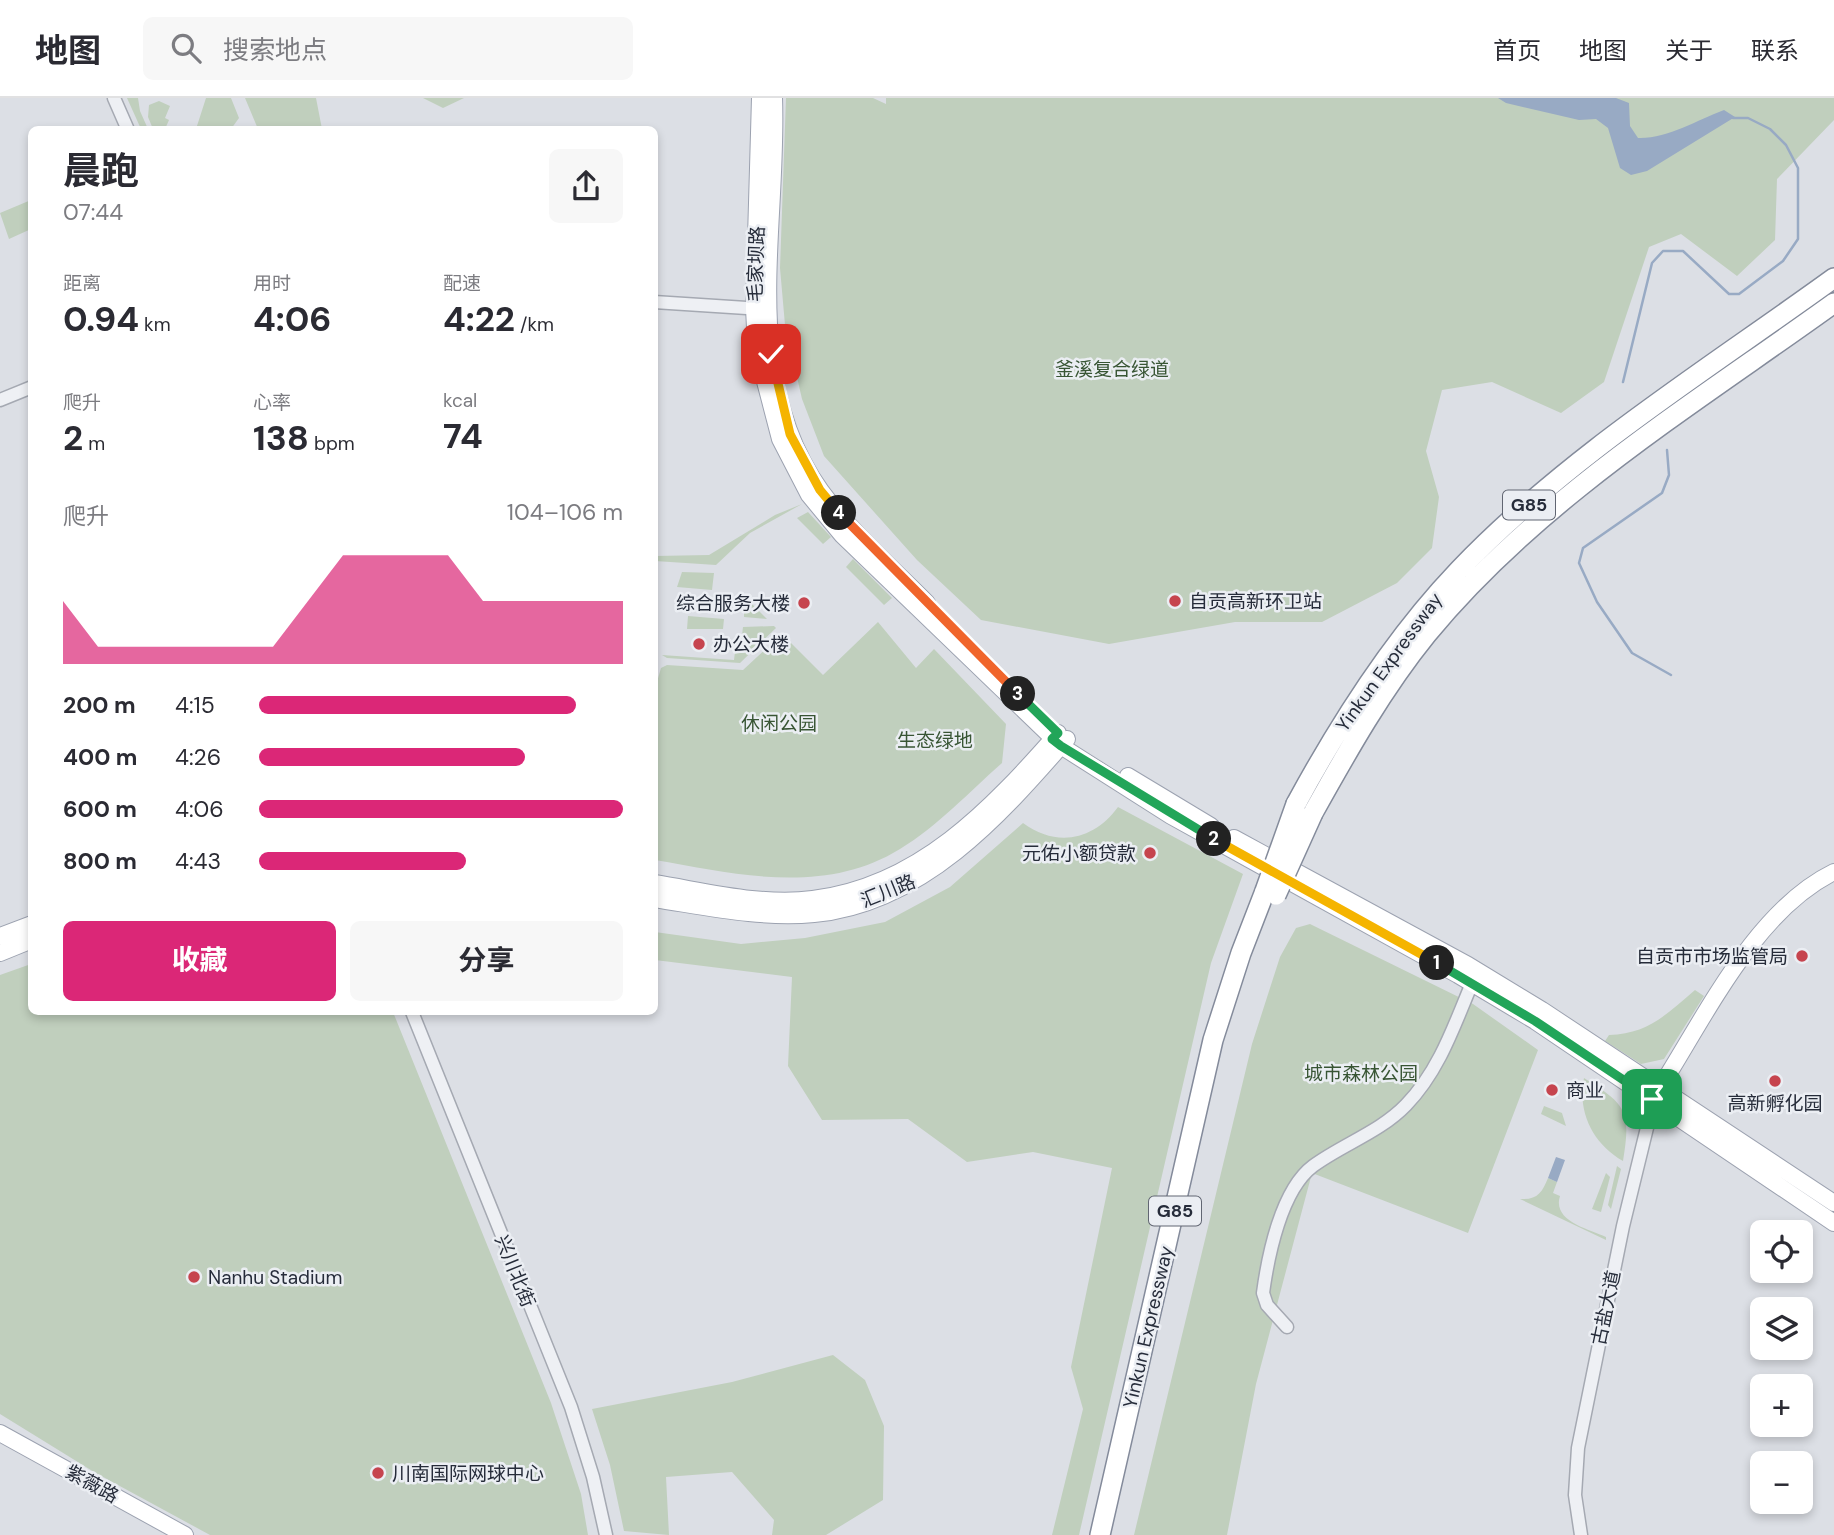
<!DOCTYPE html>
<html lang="zh">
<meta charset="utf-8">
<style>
:root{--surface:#fff;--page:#f7f7f7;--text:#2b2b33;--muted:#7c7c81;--line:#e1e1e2;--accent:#db2777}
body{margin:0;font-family:"DM Sans","Noto Sans SC",sans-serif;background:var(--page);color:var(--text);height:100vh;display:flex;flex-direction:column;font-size:26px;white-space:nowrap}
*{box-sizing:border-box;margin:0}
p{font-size:23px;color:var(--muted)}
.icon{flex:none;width:38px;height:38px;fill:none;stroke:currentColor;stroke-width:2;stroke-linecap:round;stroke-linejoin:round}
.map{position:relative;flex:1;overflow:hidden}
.sheet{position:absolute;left:28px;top:28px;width:630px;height:889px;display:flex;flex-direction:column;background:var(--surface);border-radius:10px;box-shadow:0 4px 10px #0003}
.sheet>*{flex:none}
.fabs{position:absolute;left:1750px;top:1122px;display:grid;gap:14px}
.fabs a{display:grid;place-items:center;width:63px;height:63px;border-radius:10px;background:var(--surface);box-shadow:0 4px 10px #0003;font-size:35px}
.pin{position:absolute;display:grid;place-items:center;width:60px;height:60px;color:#fff;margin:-30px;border-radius:14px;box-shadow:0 4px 10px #0006}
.km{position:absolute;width:35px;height:35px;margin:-18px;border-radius:50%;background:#222;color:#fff;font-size:19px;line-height:35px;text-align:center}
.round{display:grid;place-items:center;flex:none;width:74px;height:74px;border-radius:10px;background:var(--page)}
.headline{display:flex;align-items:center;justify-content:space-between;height:119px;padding:0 35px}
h1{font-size:38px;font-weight:700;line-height:52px}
.stats{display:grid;grid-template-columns:repeat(3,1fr);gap:10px;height:119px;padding:7px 35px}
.stats div{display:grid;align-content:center}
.stats b{font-size:35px;font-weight:700}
.stats small{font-size:19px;font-weight:400}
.stats p{font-size:19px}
.chart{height:196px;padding:14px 35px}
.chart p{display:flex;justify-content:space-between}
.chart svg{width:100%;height:126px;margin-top:7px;fill:var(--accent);opacity:.7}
.cta{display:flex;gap:14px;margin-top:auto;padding:14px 35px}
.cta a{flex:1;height:80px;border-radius:10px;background:var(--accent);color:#fff;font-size:28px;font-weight:700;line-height:80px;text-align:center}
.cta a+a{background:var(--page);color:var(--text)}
ul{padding:0 35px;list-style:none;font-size:23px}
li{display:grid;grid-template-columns:112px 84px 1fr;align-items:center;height:52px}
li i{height:18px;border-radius:9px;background:var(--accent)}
header{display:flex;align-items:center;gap:42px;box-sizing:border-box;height:98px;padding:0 35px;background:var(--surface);border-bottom:2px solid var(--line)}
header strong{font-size:33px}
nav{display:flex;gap:38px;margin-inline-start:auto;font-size:24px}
.search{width:490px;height:63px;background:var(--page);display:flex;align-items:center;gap:18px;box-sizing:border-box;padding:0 24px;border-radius:10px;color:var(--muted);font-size:26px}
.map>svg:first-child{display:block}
.green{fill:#c0cfbd}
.water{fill:#98aac4}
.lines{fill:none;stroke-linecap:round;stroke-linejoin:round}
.stream{stroke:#98aac4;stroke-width:2.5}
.minor-casing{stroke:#a5a9b2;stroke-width:15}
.major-casing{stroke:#9ca2b0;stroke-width:18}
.highway-casing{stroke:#848b9b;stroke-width:22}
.minor{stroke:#eef0f4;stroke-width:12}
.major{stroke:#fff;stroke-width:16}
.highway{stroke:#fff;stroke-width:19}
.highway-bridge-casing{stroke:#848b9b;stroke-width:22;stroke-linecap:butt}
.highway-bridge{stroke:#fff;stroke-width:19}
.split-1-casing{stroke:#fff;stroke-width:14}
.split-2-casing{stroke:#fff;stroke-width:14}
.split-3-casing{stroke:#fff;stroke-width:14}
.split-4-casing{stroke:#fff;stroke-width:14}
.split-5-casing{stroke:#fff;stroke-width:14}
.split-1{stroke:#22a559;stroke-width:9}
.split-2{stroke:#f5b400;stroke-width:9}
.split-3{stroke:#22a559;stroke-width:9}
.split-4{stroke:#f0652b;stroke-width:9}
.split-5{stroke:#f5b400;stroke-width:9}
.poi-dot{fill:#c6444e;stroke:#ebeef3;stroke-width:2.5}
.labels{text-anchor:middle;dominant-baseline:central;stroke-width:5;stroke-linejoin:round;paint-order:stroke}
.shield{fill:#ebeef3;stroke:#616672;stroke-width:2}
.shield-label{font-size:18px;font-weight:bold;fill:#262c3a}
.street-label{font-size:19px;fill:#262c3a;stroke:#ebeef3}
.park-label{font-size:19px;fill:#385534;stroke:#ebeef3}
.poi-label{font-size:19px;fill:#262c3a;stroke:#ebeef3;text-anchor:start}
</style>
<header>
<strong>地图</strong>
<div class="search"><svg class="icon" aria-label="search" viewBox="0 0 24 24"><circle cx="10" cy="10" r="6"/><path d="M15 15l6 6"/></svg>搜索地点</div>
<nav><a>首页</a><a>地图</a><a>关于</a><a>联系</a></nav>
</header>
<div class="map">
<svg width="1834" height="1437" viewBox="0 0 1834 1437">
<rect width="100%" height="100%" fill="#dcdfe5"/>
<path class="green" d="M127 0H138L140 13 148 31H141Z
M206 0H231L239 20 231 31H196Z
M245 0H316L322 31H258Z
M423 0H464L443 10Z
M786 0H873L886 6V0H1834V22L1777 81 1775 142 1737 178 1681 136 1649 149 1604 284 1561 315 1492 284 1442 292 1426 353 1439 399 1432 450 1397 485 1322 524H1235L1109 546 981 522 917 462 824 358 802 301 785 227 780 170Z
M159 3 170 8 165 20 169 22 165 31H153L148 19 149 7Z
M31 102V131L9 141 0 115Z
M802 406 750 435 716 467 655 463V458L709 457 775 417Z
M808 414 831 439 823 446 797 420Z
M853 461 892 500 884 507 846 469Z
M682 474 714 475 712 492 677 489Z
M750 504 767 521 744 519V509Z
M688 518 724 521 723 531H687Z
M878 524 916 570 934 551 1006 626 1002 665C969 694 938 728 900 751 824 798 736 776 655 762L654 594 661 570 667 567 743 572 782 536 823 577Z
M774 528 776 530 740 565 667 560 662 557 734 562 737 537H742L743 529Z
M1118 709 1243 776 1211 865 1079 1437H1052L1083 1311 1071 1269 1112 1070 1033 1054 967 1064 908 1021 822 1022 788 968 792 879 655 862V834L741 846 805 840 885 824 950 789 1023 725C1057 750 1094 742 1118 709Z
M1310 826 1473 906 1538 952 1468 1135 1312 1075 1256 1286 1227 1437H1134L1252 946 1280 859 1296 830Z
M31 866 32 914H393L551 1305 581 1396 588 1437H210L94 1374 0 1316V877Z
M1695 892 1704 898 1664 961 1641 966 1605 943 1609 937C1648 936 1667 916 1695 892Z
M1584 980C1627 1007 1631 1013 1623 1063 1593 1046 1577 1014 1584 980Z
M1544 1008 1562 1015 1566 1028 1541 1016Z
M1617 1068 1621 1071 1611 1111 1608 1107Z
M1606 1075 1610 1079 1601 1114 1592 1111Z
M1548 1080 1557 1084 1553 1095 1560 1098C1552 1123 1588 1131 1606 1139V1142L1520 1101C1537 1102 1542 1095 1548 1080Z
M833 1257 865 1282 884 1328 883 1402 826 1437H772L774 1422 732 1374 666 1379 669 1437 624 1433 610 1367 592 1311 732 1284Z"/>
<path class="water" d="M1498 0H1616L1629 5 1630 28 1638 40C1667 41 1697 22 1724 12L1735 19 1647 73 1631 77 1620 70 1608 30 1596 21 1579 22 1506 5Z
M1556 1059 1565 1062 1557 1084 1548 1080Z"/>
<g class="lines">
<path class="stream" d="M1623 284 1652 165 1663 153H1683L1729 196H1739L1783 163 1798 141V70L1786 47 1770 31 1748 20H1733
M1667 352 1669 377 1662 395 1583 450 1579 465 1597 504 1632 555 1671 577"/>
<defs>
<path id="minor" d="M114 0 128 32
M654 204 762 211
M0 302 32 289
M412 914 571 1309 593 1379 606 1437
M1287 1229 1267 1207 1263 1195C1268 1158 1281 1092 1313 1068 1343 1046 1380 1034 1406 1007 1439 973 1454 928 1472 885
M1581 1437 1575 1397 1578 1350 1623 1128 1655 997"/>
<path id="major" d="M760 0 754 210 756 249 780 341 809 397 842 437 1061 648 1171 718 1458 877 1535 923 1834 1125
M774 0C779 130 738 278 821 393 851 434 891 469 927 505
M1128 678 1211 728
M1234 740 1468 867 1542 912 1834 1105
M654 785C705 793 762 808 813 801 919 788 991 711 1058 635
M654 801C707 809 761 821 814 816 922 806 1000 718 1067 641
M0 838 32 826
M0 855 32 842
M1661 988C1706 917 1756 812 1834 774
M0 1335 185 1437"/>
<path id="highway" d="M1296 706C1341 623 1394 540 1459 472 1568 358 1707 272 1834 180
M1313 715C1347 654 1383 590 1427 536 1538 401 1694 306 1834 205
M1100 1437 1213 942 1241 855 1265 793"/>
</defs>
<use href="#minor" class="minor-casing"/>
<use href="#major" class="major-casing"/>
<use href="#highway" class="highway-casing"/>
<use href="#minor" class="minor"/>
<use href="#major" class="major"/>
<use href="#highway" class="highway"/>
<defs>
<path id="highway-bridge" d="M1265 793 1296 706
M1276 797 1313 715"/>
</defs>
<use href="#highway-bridge" class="highway-bridge-casing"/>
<use href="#highway-bridge" class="highway-bridge"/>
</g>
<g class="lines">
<defs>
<path id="split-1" d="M1437 865 1535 923 1652 1001"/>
<path id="split-2" d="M1214 741 1437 865"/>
<path id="split-3" d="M1018 596 1058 635 1052 641 1061 648 1214 741"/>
<path id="split-4" d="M839 415 1018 596"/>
<path id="split-5" d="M771 256 790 336 820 392 839 415"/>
</defs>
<use href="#split-1" class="split-1-casing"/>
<use href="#split-2" class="split-2-casing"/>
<use href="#split-3" class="split-3-casing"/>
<use href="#split-4" class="split-4-casing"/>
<use href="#split-5" class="split-5-casing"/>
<use href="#split-1" class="split-1"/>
<use href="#split-2" class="split-2"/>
<use href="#split-3" class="split-3"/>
<use href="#split-4" class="split-4"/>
<use href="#split-5" class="split-5"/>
</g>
<g class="poi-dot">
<circle cx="1175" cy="503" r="7"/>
<circle cx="804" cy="505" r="7"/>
<circle cx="699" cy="546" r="7"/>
<circle cx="1150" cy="755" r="7"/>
<circle cx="1802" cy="858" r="7"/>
<circle cx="1775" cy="983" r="7"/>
<circle cx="1552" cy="992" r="7"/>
<circle cx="194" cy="1179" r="7"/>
<circle cx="378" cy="1375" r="7"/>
</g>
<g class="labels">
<g class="shield">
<rect x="1503" y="392.5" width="52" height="29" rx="5"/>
<rect x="1149" y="1098.5" width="52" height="29" rx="5"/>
</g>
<g class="shield-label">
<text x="1529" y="407">G85</text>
<text x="1175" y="1113">G85</text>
</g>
<g class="street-label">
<text transform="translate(756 166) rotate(-88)">毛家坝路</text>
<text transform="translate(1389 564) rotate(-54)">Yinkun Expressway</text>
<text transform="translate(888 793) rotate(-22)">汇川路</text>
<text transform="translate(515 1173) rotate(68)">兴川北街</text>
<text transform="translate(1606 1210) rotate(-78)">古盐大道</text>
<text transform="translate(1148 1229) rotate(-77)">Yinkun Expressway</text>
<text transform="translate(92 1386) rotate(29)">紫薇路</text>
</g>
<g class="park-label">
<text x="1112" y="271">釜溪复合绿道</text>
<text x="779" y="625">休闲公园</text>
<text x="935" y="642">生态绿地</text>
<text x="1361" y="975">城市森林公园</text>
</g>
<g class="poi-label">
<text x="1189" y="503">自贡高新环卫站</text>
<text x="790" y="505" text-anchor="end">综合服务大楼</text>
<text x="713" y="546">办公大楼</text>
<text x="1136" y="755" text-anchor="end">元佑小额贷款</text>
<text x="1788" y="858" text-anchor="end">自贡市市场监管局</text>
<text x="1566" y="992">商业</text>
<text x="1775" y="1005" text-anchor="middle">高新孵化园</text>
<text x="208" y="1179">Nanhu Stadium</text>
<text x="392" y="1375">川南国际网球中心</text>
</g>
</g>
</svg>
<div class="fabs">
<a><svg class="icon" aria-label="locate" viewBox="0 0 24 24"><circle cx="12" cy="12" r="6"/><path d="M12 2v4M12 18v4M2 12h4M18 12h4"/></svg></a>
<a><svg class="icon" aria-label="layers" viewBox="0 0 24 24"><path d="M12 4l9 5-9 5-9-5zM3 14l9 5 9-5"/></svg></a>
<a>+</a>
<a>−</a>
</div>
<div class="pin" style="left:1652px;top:1001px;background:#1e9e55"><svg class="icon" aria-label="arrive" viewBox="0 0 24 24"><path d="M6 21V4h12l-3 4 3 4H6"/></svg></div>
<div class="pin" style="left:771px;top:256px;background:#d93025"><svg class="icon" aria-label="check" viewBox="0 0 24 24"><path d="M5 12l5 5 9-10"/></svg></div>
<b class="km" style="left:1437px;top:865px">1</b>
<b class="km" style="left:1214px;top:741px">2</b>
<b class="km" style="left:1018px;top:596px">3</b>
<b class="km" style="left:839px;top:415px">4</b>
<section class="sheet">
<div class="headline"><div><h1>晨跑</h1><p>07:44</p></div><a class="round"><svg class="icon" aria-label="share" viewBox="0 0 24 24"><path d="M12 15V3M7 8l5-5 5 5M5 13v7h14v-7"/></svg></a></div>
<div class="stats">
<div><p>距离</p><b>0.94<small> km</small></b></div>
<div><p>用时</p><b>4:06</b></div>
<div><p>配速</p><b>4:22<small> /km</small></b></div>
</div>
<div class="stats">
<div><p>爬升</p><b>2<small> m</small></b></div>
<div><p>心率</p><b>138<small> bpm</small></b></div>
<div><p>kcal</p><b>74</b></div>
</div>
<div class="chart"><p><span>爬升</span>104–106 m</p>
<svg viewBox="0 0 160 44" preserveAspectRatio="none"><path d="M0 44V22L10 38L20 38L30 38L40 38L50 38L60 38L70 22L80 6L90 6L100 6L110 6L120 22L130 22L140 22L150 22L160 22V44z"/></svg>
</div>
<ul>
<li><b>200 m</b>4:15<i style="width:87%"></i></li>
<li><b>400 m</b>4:26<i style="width:73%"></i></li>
<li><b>600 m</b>4:06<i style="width:100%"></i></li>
<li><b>800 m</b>4:43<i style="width:57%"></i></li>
</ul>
<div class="cta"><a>收藏</a><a>分享</a></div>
</section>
</div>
